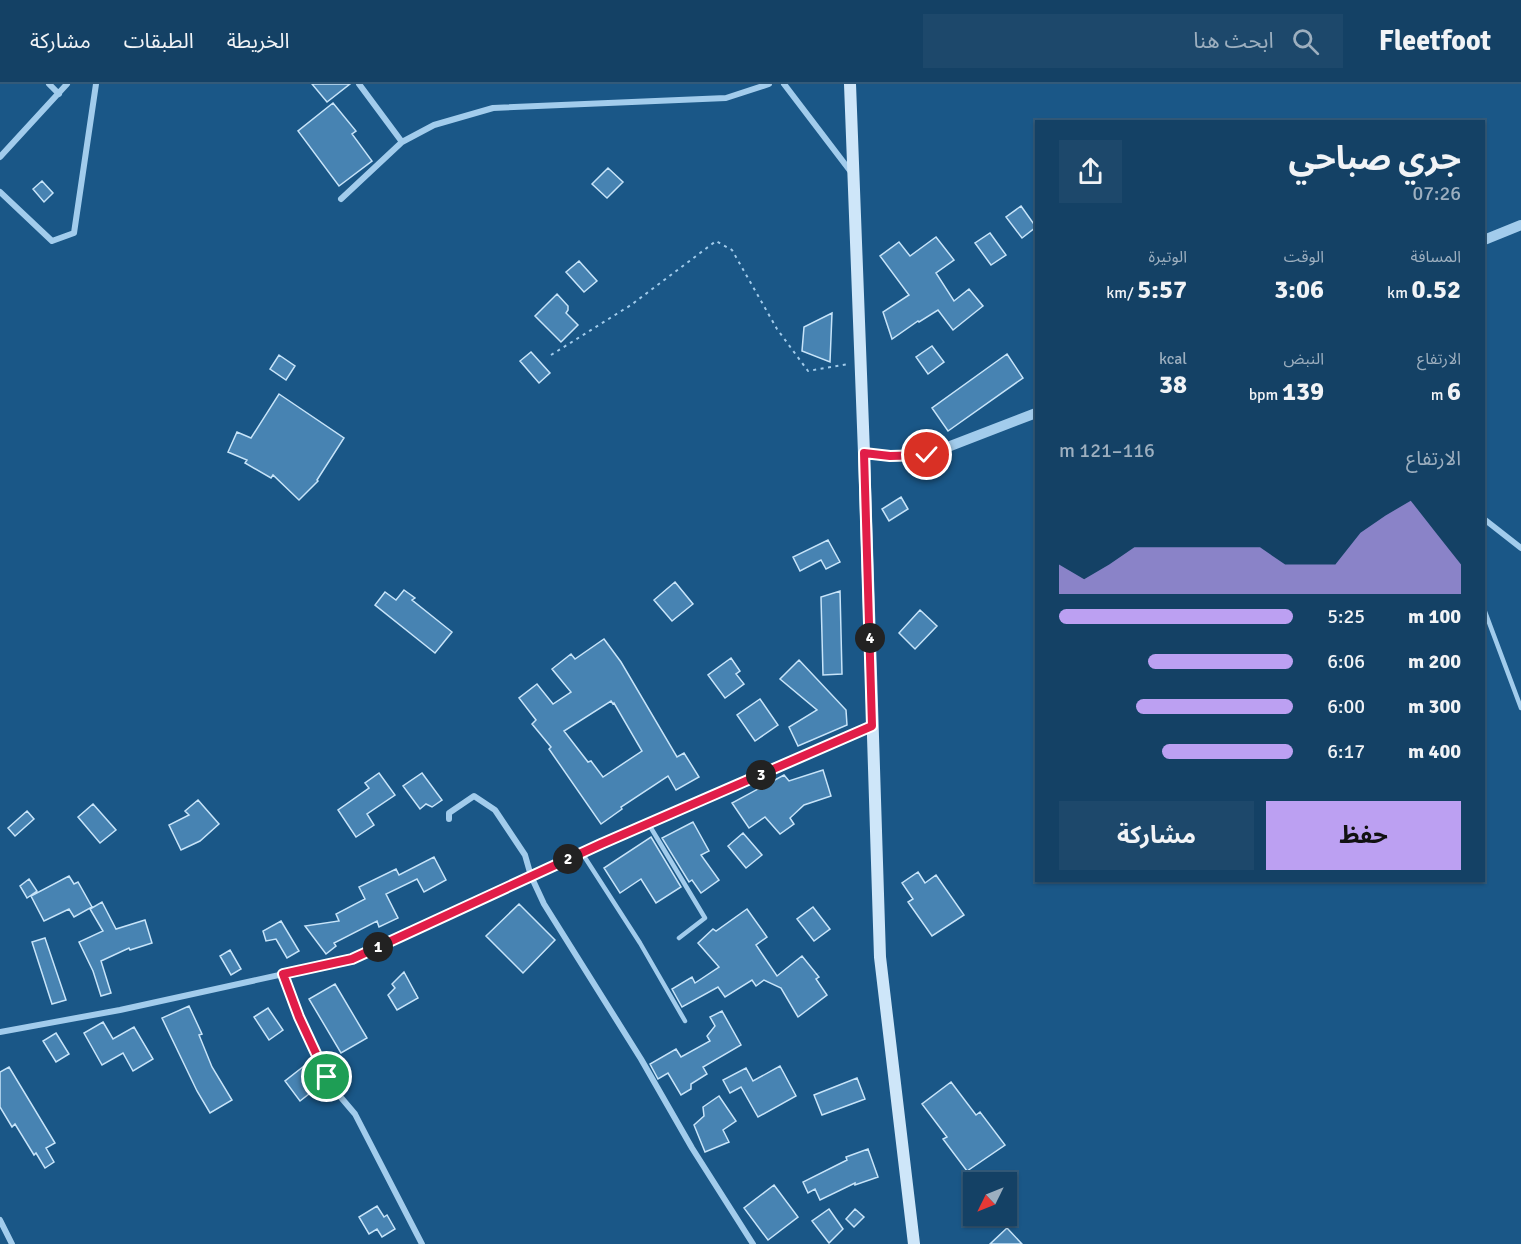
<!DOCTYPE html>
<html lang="ar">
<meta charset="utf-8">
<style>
:root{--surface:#144165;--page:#1d486b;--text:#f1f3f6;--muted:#9dafbf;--line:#335a79;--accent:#bca0f2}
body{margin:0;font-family:Signika,"Noto Sans Arabic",sans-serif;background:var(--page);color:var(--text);direction:rtl;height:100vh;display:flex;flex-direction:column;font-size:22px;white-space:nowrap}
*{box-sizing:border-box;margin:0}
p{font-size:20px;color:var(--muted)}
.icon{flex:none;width:33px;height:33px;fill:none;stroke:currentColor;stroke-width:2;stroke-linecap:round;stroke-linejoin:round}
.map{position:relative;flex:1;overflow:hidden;direction:ltr}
.side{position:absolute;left:1035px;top:36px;width:450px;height:762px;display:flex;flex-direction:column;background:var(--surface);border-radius:0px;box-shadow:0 2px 4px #0004,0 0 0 2px var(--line);direction:rtl}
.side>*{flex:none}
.needle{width:39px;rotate:227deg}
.controls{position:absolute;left:963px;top:1088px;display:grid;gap:12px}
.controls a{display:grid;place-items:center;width:54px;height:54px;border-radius:0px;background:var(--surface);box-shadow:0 2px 4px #0004,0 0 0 2px var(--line);font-size:30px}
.pin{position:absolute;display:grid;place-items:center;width:51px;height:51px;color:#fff;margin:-26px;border:3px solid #fff;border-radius:50%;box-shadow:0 2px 6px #0007}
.km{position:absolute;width:30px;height:30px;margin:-15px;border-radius:50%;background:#222;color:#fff;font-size:16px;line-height:30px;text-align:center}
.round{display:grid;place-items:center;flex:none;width:63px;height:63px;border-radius:0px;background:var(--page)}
.summary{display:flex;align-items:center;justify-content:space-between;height:102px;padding:0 24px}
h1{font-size:33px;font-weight:700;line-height:45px}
.metrics{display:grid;grid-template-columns:repeat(3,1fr);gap:9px;height:102px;padding:6px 24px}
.metrics div{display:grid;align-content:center}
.metrics b{font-size:26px;font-weight:700}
.metrics small{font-size:16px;font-weight:400}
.metrics p{font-size:16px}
.chart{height:168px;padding:12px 24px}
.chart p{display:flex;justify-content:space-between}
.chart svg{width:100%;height:108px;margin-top:6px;fill:var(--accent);opacity:.7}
.button{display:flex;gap:12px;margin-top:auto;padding:12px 24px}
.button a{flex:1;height:69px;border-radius:0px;background:var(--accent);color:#111;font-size:24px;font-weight:700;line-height:69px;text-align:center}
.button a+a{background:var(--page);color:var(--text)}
ul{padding:0 24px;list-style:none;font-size:20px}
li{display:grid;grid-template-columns:96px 72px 1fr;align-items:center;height:45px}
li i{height:15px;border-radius:8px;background:var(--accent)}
header{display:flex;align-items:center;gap:36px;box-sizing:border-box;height:84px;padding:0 30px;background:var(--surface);border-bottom:2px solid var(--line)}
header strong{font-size:28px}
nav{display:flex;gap:33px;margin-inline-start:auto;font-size:21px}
.search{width:420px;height:54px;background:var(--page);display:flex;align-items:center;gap:15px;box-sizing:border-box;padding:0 21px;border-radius:0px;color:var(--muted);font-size:22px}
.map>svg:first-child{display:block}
.building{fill:#4783b2;stroke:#c7e4f9;stroke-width:1.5;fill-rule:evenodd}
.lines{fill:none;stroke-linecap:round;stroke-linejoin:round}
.path{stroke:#a2ccec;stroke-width:2;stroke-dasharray:3 4.5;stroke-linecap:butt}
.service{stroke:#a2ccec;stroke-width:4.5}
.minor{stroke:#a2ccec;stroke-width:6}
.tertiary{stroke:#a2ccec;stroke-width:10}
.secondary{stroke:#cee6f9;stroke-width:12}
.route-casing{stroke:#fff;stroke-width:12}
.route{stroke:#e11d48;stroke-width:8}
</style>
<header>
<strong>Fleetfoot</strong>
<div class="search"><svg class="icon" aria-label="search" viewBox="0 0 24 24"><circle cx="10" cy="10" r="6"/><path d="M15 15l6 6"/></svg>ابحث هنا</div>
<nav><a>الخريطة</a><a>الطبقات</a><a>مشاركة</a></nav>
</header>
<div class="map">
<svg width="1521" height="1160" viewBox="0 0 1521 1160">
<rect width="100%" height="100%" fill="#1a5787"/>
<path class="building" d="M312 0H350L327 18Z
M333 19 356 47 352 50 372 77 339 102 298 47Z
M608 84 623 98 607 114 592 100Z
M42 97 53 109 44 118 33 105Z
M1021 122 1036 143 1022 154 1006 133Z
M990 149 1006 171 991 181 975 159Z
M936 153 954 176 936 189 954 217 969 205 983 222 953 246 938 226 919 238 918 237 892 255 883 228 909 211 880 172 899 158 910 172Z
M579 177 597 197 584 208 566 188Z
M557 210 568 222V226L566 229 578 241 561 258 535 232Z
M832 229 830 278 802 267 804 243Z
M932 262 944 278 928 290 916 273Z
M531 268 550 289 539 299 520 277Z
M1007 270 1023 294 948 347 932 324Z
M279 271 295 282 286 296 270 285Z
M279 310 344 354 317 396 318 397 299 416 273 391 271 394 245 379 247 376 228 368 237 348 251 354Z
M901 413 908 425 889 437 882 425Z
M828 456 840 478 826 485 821 476 800 487 793 473Z
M675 498 693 520 672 537 654 516Z
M404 506 415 514 412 516 452 548 435 569 375 521 385 508 396 516Z
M840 507 842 590 823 591 821 513Z
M920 526 937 542 915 565 899 549Z
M604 555 621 578 677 673 684 669 699 693 676 706 668 692 621 723 622 725 601 740 549 665 551 663 532 640 536 636 519 614 537 600 553 620 571 608 552 585 571 570 575 575ZM611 617 613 620 614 619 642 667 603 693 591 677 588 678 564 647Z
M731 574 740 587 736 590 744 600 725 614 708 591Z
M799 576 846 626 847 641 798 662 789 643 817 626 780 595Z
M760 615 778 641 755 657 737 631Z
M823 686 831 712 804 721 790 734 794 740 780 750 765 733 749 744 732 719 784 691 789 697Z
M379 689 395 711 367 730 374 741 356 753 338 726 369 704 365 699Z
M422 689 442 716 432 723 426 720 420 725 403 702Z
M198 716 219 740 200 757 181 766 169 741 189 731 185 727Z
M93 720 116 746 100 759 78 733Z
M27 727 34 735 15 752 8 744Z
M693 738 709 767 701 771 719 796 701 809 692 796 689 798 662 754Z
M743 749 762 771 746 784 728 762Z
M651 753 681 803 656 819 641 795 620 809 604 784Z
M434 773 446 796 424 808 417 795 386 810 398 834 379 843 377 837 334 859 336 862 326 870 305 842 339 837 336 830 365 815 359 803 396 785 399 791Z
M918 788 925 799 936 791 964 831 932 852 908 818 913 815 902 799Z
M69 792 74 800 78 798 92 823 74 833 69 825 44 837 31 812Z
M29 795 37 807 27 814 20 802Z
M102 818 116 845 145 836 152 859 130 866 129 864 101 877 111 909 101 912 93 887 79 858 103 847 90 825Z
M519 820 555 856 523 889 486 852Z
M813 823 830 845 814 857 797 835Z
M747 825 767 853 756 861 777 892 802 872 819 893 816 895 827 911 798 933 781 904 764 896 756 902 752 896 725 913 718 903 682 923 672 905 692 893 695 899 719 883 698 859 713 845 716 847Z
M281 837 299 867 287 874 276 855 266 857 263 847Z
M45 854 66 916 52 920 32 858Z
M230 866 241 885 231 891 220 872Z
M404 888 418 914 397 926 388 911 395 904 392 900Z
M335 900 367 954 341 969 309 915Z
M189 922 202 950 199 951 212 983 232 1016 210 1029 197 1007 162 934Z
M268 924 283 946 269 956 254 933Z
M722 927 741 961 703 983 707 990 691 1000V1005L681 1011 668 989 658 995 650 980 676 965 681 973 710 957 707 952 715 942 710 933Z
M103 938 113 955 134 943 153 975 133 987 123 969 102 981 84 949Z
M56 949 69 970 56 978 43 957Z
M304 982 319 1002 300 1017 285 997Z
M780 982 796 1012 758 1033 741 1003 730 1009 723 996 746 984 753 997Z
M9 983 55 1059 46 1064 54 1078 45 1084 36 1069 34 1071 15 1040 12 1043 0 1023V988Z
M857 994 865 1015 822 1031 814 1011Z
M951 998 976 1031 980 1028 1005 1061 967 1087 943 1055 947 1053 922 1020Z
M719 1012 736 1037 723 1046 729 1058 705 1068 694 1041 704 1032 703 1023Z
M868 1065 878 1093 855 1101V1099L820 1116 815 1105 808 1109 803 1098 847 1076 846 1073Z
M774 1101 798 1133 768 1156 744 1124Z
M377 1122 384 1133 387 1131 395 1145 382 1153 377 1145 369 1150 359 1133Z
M829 1125 843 1145 829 1159 812 1137Z
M855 1125 864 1133 854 1143 846 1135Z
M1007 1144 1022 1160H990Z"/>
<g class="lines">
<path class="path" d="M551 271 631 221 716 157 732 166 777 245 808 287 849 280"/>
<path class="service" d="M1484 525 1521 624
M648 739 705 834 679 854
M582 769 640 859 685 937"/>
<path class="minor" d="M49 0 59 10
M359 0 402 58
M784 0 851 88
M0 73 67 0
M0 108 52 157 74 149 96 0
M341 115 402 58 434 41 493 24 726 14 769 0
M1484 435 1521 464
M449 735V729L474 712 495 726 525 771 531 792 544 820 641 975 692 1064 753 1160
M283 890 299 933 327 993 338 1010 355 1030 422 1160
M0 948 120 926 352 875 601 760 872 643
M0 1136 12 1160"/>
<path class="tertiary" d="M1484 156 1521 141
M864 369 890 372 927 371 1036 329"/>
<path class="secondary" d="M850 0 864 369 880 873 914 1160"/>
</g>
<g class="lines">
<defs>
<path id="route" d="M327 993 299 933 283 890 352 875 601 760 872 642 864 369 890 372 927 371"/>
</defs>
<use href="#route" class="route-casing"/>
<use href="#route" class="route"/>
</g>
</svg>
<div class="controls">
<a><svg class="needle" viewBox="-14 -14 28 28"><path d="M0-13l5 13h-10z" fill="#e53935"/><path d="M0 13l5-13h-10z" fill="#9dafbf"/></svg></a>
</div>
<div class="pin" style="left:327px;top:993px;background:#1e9e55"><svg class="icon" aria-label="arrive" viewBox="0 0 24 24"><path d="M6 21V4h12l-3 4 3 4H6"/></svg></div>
<div class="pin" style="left:927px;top:371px;background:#d93025"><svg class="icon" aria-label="check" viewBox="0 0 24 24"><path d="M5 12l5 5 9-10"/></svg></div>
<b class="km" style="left:378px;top:863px">1</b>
<b class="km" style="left:568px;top:775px">2</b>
<b class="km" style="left:761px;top:691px">3</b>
<b class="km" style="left:870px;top:554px">4</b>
<section class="side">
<div class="summary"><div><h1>جري صباحي</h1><p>07:26</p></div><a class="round"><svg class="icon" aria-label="share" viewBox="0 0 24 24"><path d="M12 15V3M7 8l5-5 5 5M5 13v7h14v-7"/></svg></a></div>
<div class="metrics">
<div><p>المسافة</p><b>0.52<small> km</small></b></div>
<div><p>الوقت</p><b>3:06</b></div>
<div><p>الوتيرة</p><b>5:57<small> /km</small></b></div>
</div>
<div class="metrics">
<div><p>الارتفاع</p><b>6<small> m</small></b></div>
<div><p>النبض</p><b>139<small> bpm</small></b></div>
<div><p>kcal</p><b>38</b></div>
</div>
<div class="chart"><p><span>الارتفاع</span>116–121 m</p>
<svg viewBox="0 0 160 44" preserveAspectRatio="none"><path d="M0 44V32L10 38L20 32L30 25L40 25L50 25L60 25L70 25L80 25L90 32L100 32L110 32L120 19L130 12L140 6L150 19L160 32V44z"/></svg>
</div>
<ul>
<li><b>100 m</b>5:25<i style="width:100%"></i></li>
<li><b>200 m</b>6:06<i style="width:62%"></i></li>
<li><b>300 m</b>6:00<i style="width:67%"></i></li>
<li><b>400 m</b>6:17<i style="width:56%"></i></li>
</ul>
<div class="button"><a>حفظ</a><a>مشاركة</a></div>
</section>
</div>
